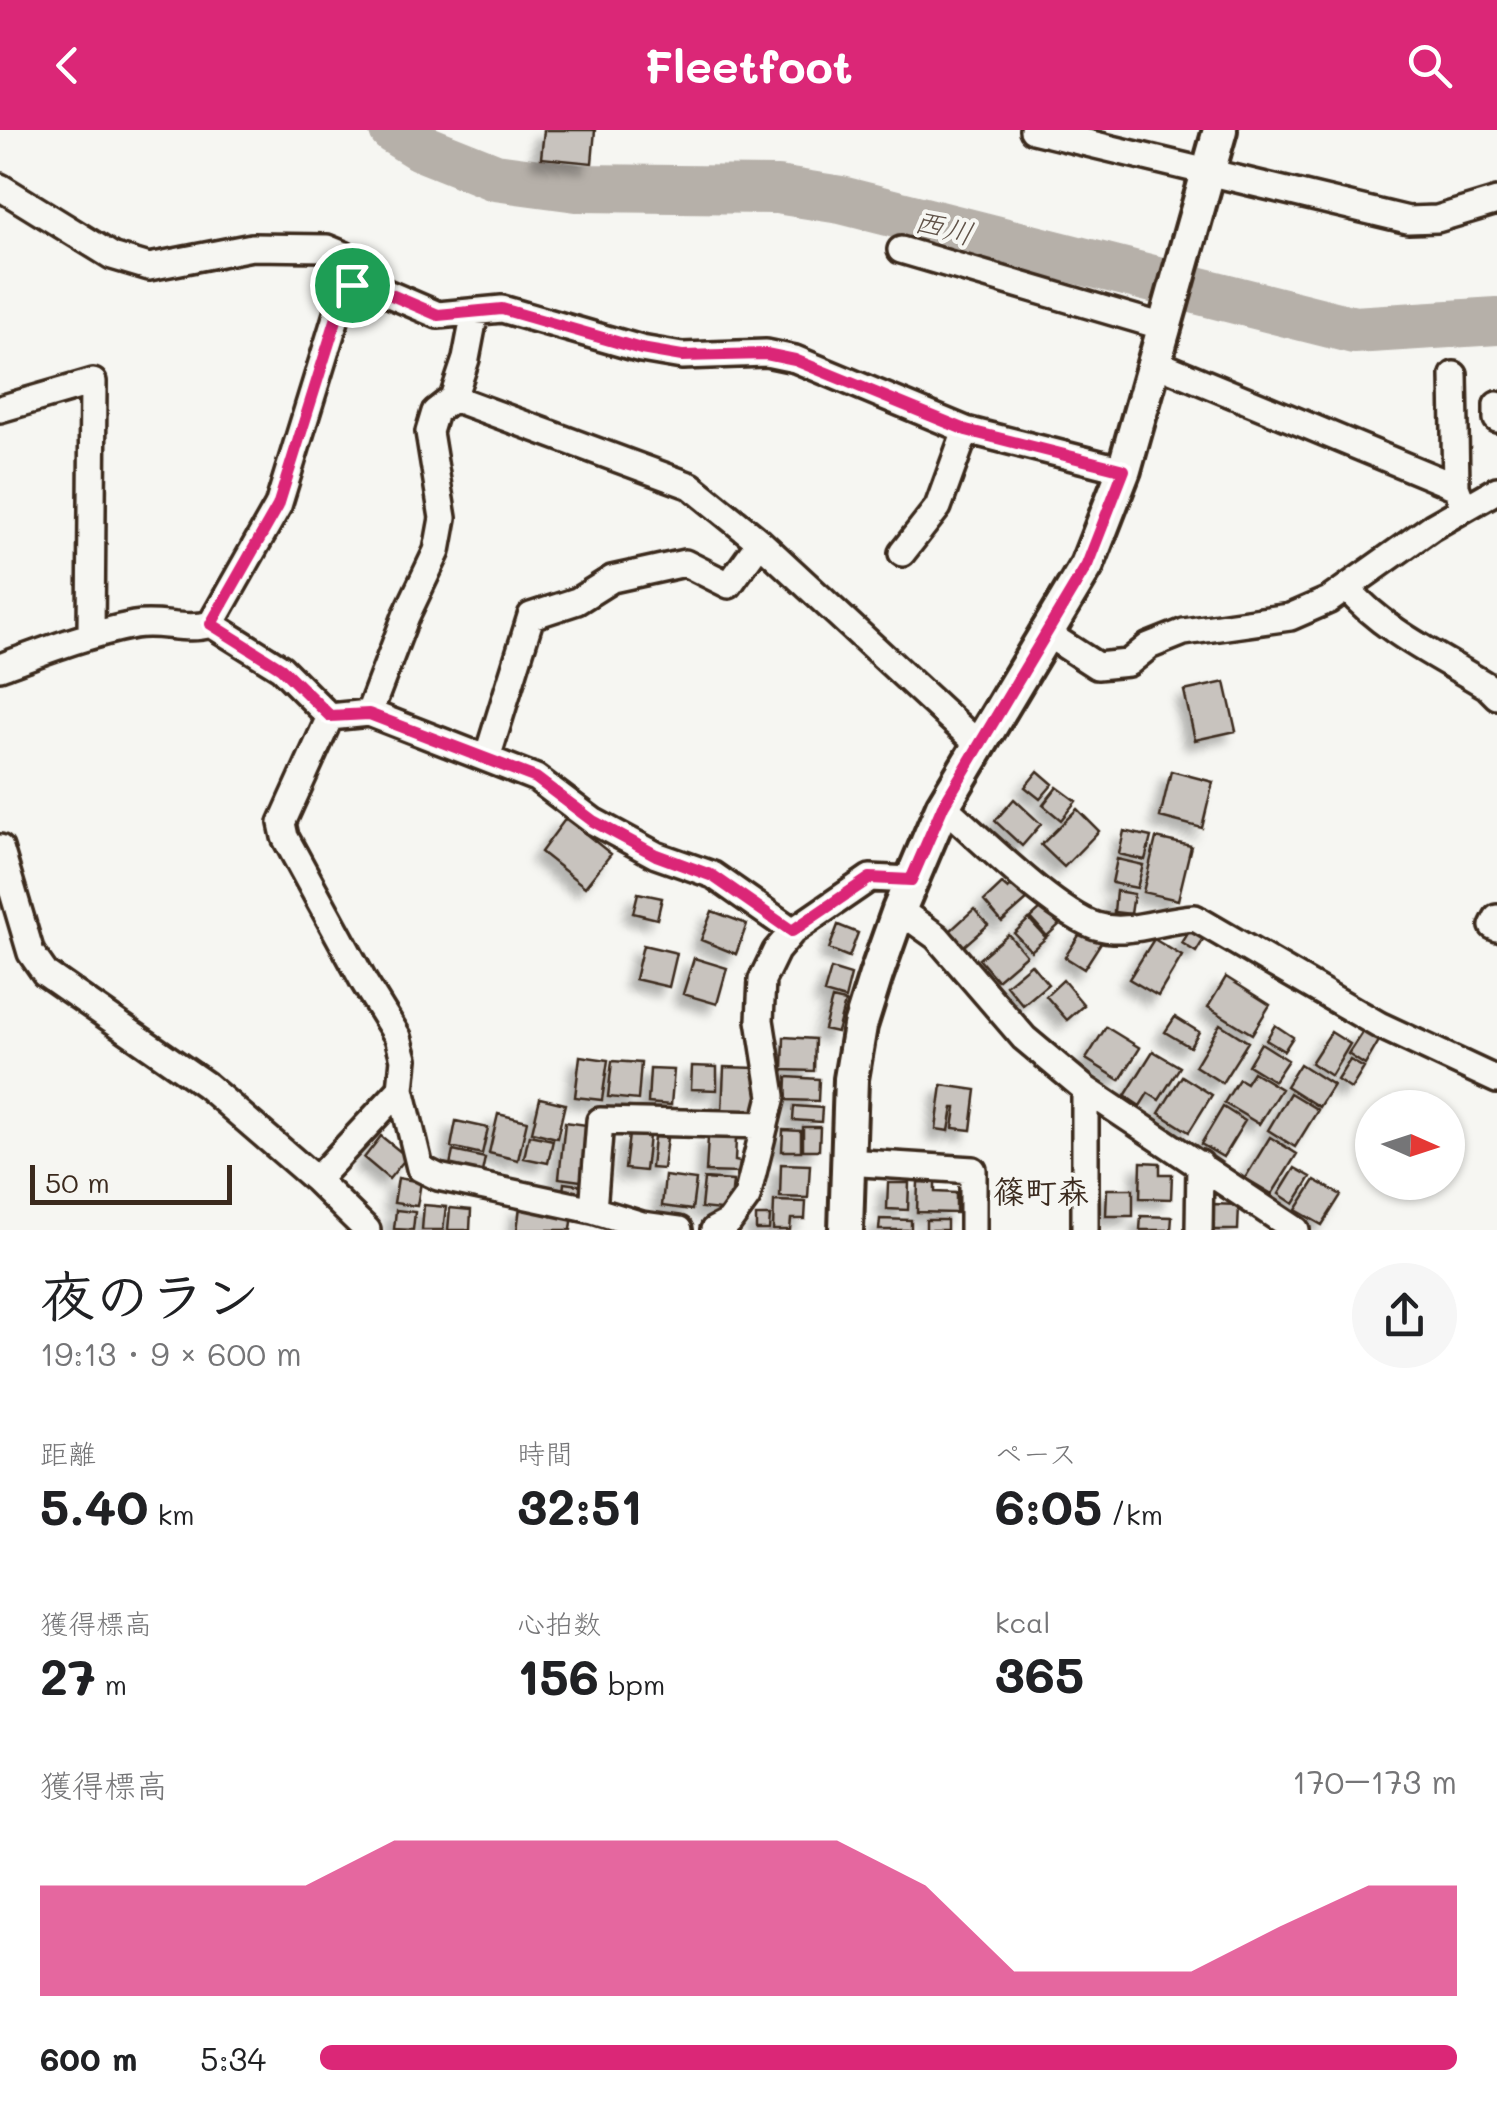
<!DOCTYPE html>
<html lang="ja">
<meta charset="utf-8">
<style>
:root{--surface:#fff;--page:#f6f6f6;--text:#202124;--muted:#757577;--accent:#db2777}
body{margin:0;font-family:Mali,"Klee One",sans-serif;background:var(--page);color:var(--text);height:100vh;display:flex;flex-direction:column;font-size:38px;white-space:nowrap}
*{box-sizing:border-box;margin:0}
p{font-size:32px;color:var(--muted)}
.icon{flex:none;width:55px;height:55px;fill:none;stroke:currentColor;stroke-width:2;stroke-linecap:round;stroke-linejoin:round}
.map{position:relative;height:1100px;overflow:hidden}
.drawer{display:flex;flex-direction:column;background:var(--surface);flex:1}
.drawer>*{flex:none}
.needle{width:65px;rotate:93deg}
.fabs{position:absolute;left:1355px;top:960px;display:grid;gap:20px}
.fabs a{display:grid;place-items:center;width:110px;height:110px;border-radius:50%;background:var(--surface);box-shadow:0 2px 8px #0004;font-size:50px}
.scale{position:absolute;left:30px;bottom:25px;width:202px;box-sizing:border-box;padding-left:10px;border:5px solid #3b2a1e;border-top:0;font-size:28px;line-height:35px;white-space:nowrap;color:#3b2a1e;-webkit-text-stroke:8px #f6f6f2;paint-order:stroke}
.pin{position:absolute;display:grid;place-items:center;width:85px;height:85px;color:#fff;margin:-42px;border:5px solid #fff;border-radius:50%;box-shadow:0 2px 10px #0007}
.round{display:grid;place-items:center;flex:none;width:105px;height:105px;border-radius:52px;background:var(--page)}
.overview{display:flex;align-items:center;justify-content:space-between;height:170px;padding:0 40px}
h1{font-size:55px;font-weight:800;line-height:75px}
.metrics{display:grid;grid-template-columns:repeat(3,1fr);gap:15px;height:170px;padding:10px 40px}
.metrics div{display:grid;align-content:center}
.metrics b{font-size:50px;font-weight:800}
.metrics small{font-size:28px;font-weight:400}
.metrics p{font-size:28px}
.chart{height:280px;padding:20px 40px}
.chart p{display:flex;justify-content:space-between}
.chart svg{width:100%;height:180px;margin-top:10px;fill:var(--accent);opacity:.7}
ul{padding:0 40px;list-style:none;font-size:32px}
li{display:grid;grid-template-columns:160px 120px 1fr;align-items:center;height:75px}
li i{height:25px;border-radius:12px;background:var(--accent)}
header{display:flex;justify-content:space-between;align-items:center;height:130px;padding:0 40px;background:var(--accent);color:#fff;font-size:45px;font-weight:800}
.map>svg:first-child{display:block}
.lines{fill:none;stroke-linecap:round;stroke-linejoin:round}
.river{stroke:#b6b0a9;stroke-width:48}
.building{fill:#c8c3be;stroke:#3b2a1e;stroke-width:2.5;filter:url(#shadow)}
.minor-casing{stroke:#3b2a1e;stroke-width:32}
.tertiary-casing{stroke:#3b2a1e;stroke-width:40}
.minor{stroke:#f6f6f2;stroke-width:25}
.tertiary{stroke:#f6f6f2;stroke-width:32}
.route-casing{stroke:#fff;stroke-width:20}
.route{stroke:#db2777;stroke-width:12}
.labels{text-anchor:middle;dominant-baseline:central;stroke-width:8;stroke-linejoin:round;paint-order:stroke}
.water-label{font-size:30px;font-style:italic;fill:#605248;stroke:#f6f6f2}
.quarter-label{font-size:32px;font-weight:bold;fill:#3b2a1e;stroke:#f6f6f2}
</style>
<header><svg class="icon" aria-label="back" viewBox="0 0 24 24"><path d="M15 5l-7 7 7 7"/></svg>Fleetfoot<svg class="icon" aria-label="search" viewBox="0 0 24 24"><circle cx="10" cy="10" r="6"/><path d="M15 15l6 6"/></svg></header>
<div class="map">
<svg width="1497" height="1100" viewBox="0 0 1497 1100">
<defs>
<filter id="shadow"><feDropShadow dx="-9" dy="9" stdDeviation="5" flood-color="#0004"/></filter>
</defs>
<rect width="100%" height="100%" fill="#f6f6f2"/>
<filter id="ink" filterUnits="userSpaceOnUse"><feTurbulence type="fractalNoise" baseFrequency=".01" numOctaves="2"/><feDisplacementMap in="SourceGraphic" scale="20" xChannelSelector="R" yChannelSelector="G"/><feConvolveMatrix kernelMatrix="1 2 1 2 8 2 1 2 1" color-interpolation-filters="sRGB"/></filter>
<g filter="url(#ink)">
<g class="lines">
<path class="river" d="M393 0 420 17 495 47 577 58 777 60 841 70 1354 200 1497 191"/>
</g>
<path class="building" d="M544 0H595L592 33 541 28Z
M1225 552 1236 601 1195 610 1184 561Z
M1038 641 1053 654 1040 669 1025 657Z
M1171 641 1213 652 1202 698 1160 687Z
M1057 657 1076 671 1061 690 1043 675Z
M1014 669 1041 694 1022 716 995 691Z
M1077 679 1099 701 1064 737 1041 715Z
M566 688 611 724 585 757 541 722Z
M1124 701 1151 707 1145 730 1119 724Z
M1156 708 1191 716 1178 770 1143 762Z
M1117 729 1143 735 1137 758 1112 753Z
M1016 752 1029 768 1002 792 984 771 1002 754 1008 759Z
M1116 761 1134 764 1131 784 1114 782Z
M638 763 662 768 657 789 633 783Z
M1043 777 1059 795 1047 806 1031 788Z
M974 779 988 795 964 816 950 801Z
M712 781 747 794 736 824 701 810Z
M1029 789 1046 808 1031 821 1014 803Z
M838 795 858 803 849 827 829 819Z
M1083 799 1102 811 1084 839 1065 827Z
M1190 800 1204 809 1196 822 1182 813Z
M1008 804 1026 825 997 850 979 829Z
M1154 809 1182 826 1158 866 1129 849Z
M643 815 677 823 669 857 635 849Z
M694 828 727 838 717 874 683 864Z
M1031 834 1048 854 1023 875 1006 855Z
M831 839 851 845 845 869 824 863Z
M1226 847 1270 875 1252 904 1208 877Z
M1063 850 1084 875 1067 890 1046 866Z
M832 869 845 872 837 902 824 899Z
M1175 887 1199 902 1190 917 1165 902Z
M1220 894 1248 912 1222 953 1195 936Z
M1275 895 1293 907 1284 921 1266 910Z
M1106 897 1140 918 1120 950 1086 929Z
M1363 901 1379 911 1365 935 1348 924Z
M1331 902 1350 914 1331 946 1311 933Z
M784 907 815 909 814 941 783 940Z
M1261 913 1288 930 1274 951 1248 935Z
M1153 921 1180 937 1159 970 1148 963 1140 976 1125 966Z
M580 926 608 930 602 970 575 967Z
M1350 930 1364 938 1351 959 1337 950Z
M612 931 641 933 638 970 608 967Z
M1300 934 1333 955 1319 977 1286 956Z
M692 936 717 937V960L691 959Z
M724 937 758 938 757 984 722 983Z
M650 939 674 940 671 975 648 973Z
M1253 942 1281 959 1259 994 1224 973 1239 949 1246 953Z
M1182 946 1212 965 1189 1002 1159 983Z
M787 947 819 949 818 971 786 970Z
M942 955 976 960 971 1000 953 998 956 978H953L949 1001 936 999Z
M1290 963 1318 980 1295 1017 1268 1000Z
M540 968 565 974 557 1008 532 1002Z
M794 976 822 978 821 992 793 990Z
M1223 977 1245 991 1223 1027 1201 1014Z
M498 984 527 991 518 1030 489 1023Z
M456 991 488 998 482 1024 451 1017Z
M565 992 594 996 588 1052 559 1048Z
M803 997H820L819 1020H803Z
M783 1000 801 1001V1021H782Z
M629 1004 649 1006 645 1041 625 1039Z
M529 1005 553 1010 548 1033 524 1028Z
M381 1006 407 1027 389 1049 364 1028Z
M654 1007 667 1008 663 1039 651 1038Z
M708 1007 736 1008 735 1031 740 1032 739 1043 706 1042Z
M1270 1007 1297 1024 1272 1064 1245 1048Z
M453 1021 485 1028 481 1047 449 1040Z
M1141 1032 1160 1033V1044H1172L1171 1069 1140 1068Z
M781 1034 810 1035 808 1068 780 1067Z
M1295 1038 1311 1047 1294 1074 1279 1064Z
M665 1046 696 1050 692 1080 662 1076Z
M398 1048 421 1052 417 1076 394 1073Z
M704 1049 733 1051 730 1081 701 1078Z
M1315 1050 1341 1065 1322 1095 1296 1080Z
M918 1052 935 1053V1062L956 1063V1083L917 1082Z
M564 1053 586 1056 585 1065 563 1062Z
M888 1053H909L908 1080 887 1079Z
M1107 1059H1133V1086H1106Z
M774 1071 806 1072 805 1089H791L790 1100H773Z
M1212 1074 1239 1075 1238 1100H1211Z
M424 1075 446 1077 443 1100H422Z
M520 1077 573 1083 571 1100H517Z
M450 1078 471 1080 470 1100H448Z
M396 1080 415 1082 413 1100 394 1099Z
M756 1086H770L769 1100H756Z
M1141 1086 1172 1087 1171 1100H1140Z
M880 1089 911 1090V1100H879Z
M926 1090H947V1100H926Z"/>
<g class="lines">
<defs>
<path id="minor" d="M1033 0 1408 90 1437 89 1497 71
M0 57 112 126 149 137 252 117 327 118 344 125 352 155
M901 120 1164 197
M1154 232 1456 357
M1454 245 1456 357 1461 370
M453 268 691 356 760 412 978 614
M1497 275V289
M0 279 93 252 91 505
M902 423 938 377 966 300
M1347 458C1383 501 1440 527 1487 556L1497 566
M211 494 281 538 330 587
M1046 503 1097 536 1128 533 1149 516 1184 502 1290 487 1329 470 1432 397 1497 360
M0 537C44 521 88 504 134 495 160 490 185 502 211 494L278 376 341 171 352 155 375 158 438 185 502 179 641 219 682 226 766 223 795 229 966 300 1124 340
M369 583 406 486 437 421 443 388 429 302 435 282 453 268 466 229 475 182
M487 628 531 486 577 471 612 449 685 433 729 455 760 412
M943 676C979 707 1055 783 1096 796 1129 806 1162 789 1195 788L1379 895 1497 950
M0 718 31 823 45 843 206 955 316 1050 367 1100
M899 780 937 807 1024 908 1085 959 1296 1100
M1497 788 1493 796 1497 798
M401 959 404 929 398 907 364 852 285 707 282 693 330 587 369 583 536 648 593 691 656 725 713 745 793 801
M846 1032 973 1040V1100
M316 1050 401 959 420 1038 438 1047 593 1080 642 1095 679 1100
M593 1080 600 991 765 995
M714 1100 729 1092 747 1067 772 966 760 890 762 850 776 821 793 801 870 748 911 750
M1085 1100V959
M1199 1100 1200 1034"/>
<path id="tertiary" d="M846 1100 851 949 860 896 876 845 899 780 943 676 1087 435 1124 340 1220 0"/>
</defs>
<use href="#minor" class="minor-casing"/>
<use href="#tertiary" class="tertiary-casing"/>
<use href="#minor" class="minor"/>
<use href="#tertiary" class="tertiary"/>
</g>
</g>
<g class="lines" filter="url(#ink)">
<defs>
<path id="route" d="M352 155 375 158 438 185 502 179 641 219 682 226 766 224 795 230 966 300 1124 340 1087 435 943 676 911 750 870 748 792 801 713 746 656 725 593 691 536 648 369 584 330 586 281 538 211 494 278 376 342 171Z"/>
</defs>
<use href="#route" class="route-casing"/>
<use href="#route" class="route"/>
</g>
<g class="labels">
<g class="water-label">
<text transform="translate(944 96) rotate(14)">西川</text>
</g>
<g class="quarter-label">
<text x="1041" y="1060">篠町森</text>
</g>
</g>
</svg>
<div class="fabs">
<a><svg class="needle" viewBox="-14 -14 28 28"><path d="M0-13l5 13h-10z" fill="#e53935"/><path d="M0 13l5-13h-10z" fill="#757577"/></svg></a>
</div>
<div class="scale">50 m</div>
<div class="pin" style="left:352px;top:155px;background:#1e9e55"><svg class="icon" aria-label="arrive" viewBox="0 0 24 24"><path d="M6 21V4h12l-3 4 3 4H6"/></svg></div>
</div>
<section class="drawer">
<div class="overview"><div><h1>夜のラン</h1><p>19:13 · 9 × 600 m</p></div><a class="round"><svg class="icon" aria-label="share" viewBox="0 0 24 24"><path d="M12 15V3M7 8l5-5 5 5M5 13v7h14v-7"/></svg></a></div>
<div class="metrics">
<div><p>距離</p><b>5.40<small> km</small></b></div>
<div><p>時間</p><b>32:51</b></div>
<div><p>ペース</p><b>6:05<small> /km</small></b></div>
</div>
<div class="metrics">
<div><p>獲得標高</p><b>27<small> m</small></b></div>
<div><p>心拍数</p><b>156<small> bpm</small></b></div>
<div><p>kcal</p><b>365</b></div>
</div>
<div class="chart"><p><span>獲得標高</span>170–173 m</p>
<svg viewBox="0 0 160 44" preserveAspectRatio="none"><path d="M0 44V17L10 17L20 17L30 17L40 6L50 6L60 6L70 6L80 6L90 6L100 17L110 38L120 38L130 38L140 27L150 17L160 17V44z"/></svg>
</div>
<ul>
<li><b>600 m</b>5:34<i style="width:100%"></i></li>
</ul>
</section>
